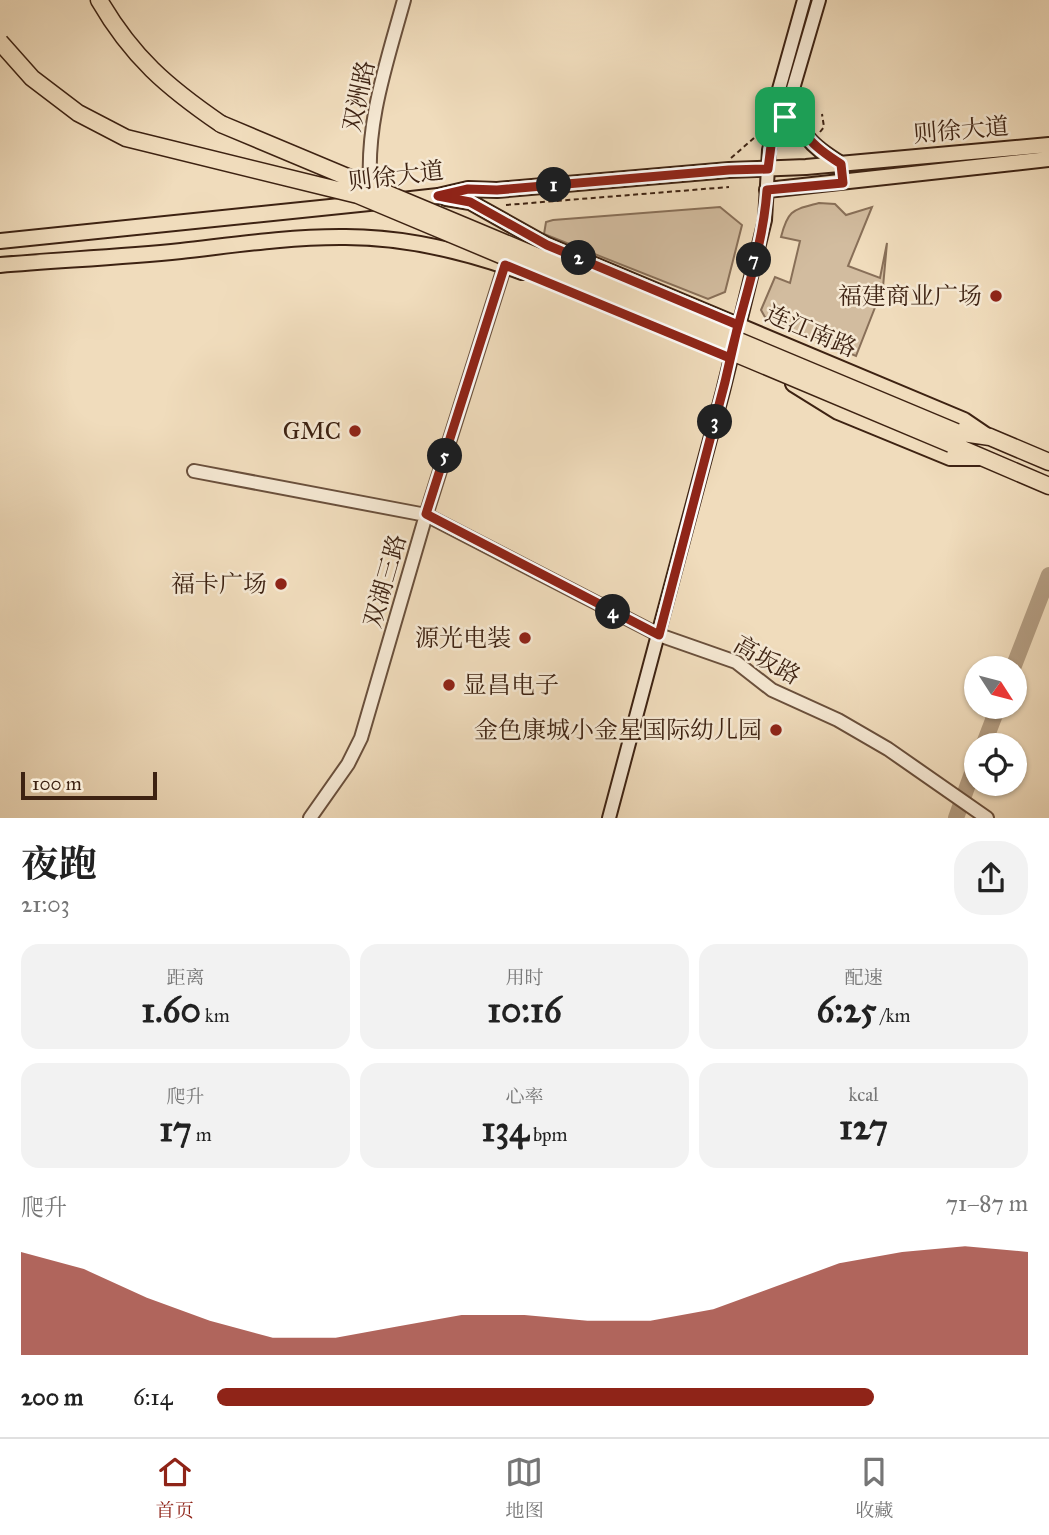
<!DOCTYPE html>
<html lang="zh">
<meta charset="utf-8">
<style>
:root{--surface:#fff;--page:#f2f2f2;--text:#222;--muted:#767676;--line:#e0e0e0;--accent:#8f2418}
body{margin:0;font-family:"IM FELL Great Primer","Noto Serif SC",serif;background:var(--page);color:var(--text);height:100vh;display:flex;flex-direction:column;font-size:26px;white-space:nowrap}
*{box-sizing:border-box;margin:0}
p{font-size:23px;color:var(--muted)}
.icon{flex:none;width:38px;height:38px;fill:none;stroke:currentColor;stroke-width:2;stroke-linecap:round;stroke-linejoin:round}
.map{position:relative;height:818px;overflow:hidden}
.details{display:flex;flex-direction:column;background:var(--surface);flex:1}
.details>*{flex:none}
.needle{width:46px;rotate:126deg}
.fabs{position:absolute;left:964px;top:656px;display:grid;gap:14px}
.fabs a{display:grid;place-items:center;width:63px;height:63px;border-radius:50%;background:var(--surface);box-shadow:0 2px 5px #0004;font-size:35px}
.scale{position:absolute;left:21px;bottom:18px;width:136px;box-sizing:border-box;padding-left:7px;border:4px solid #3d2212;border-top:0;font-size:19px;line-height:24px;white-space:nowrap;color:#3d2212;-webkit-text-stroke:5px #f5e8d3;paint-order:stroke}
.pin{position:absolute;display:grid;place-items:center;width:60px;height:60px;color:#fff;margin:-30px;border-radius:14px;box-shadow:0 4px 10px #0006}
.km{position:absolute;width:35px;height:35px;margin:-18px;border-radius:50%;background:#222;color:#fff;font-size:19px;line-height:35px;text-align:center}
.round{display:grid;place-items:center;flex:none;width:74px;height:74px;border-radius:28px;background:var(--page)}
.headline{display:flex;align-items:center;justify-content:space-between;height:119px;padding:0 21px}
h1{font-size:38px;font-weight:700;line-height:52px}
.metrics{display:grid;grid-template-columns:repeat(3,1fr);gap:10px;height:119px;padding:7px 21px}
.metrics div{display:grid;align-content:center;border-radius:18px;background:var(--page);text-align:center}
.metrics b{font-size:35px;font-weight:700}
.metrics small{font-size:19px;font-weight:400}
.metrics p{font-size:19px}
.chart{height:196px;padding:14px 21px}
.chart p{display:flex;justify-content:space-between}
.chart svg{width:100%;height:126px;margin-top:7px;fill:var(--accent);opacity:.7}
ul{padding:0 21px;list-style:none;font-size:23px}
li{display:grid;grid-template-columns:112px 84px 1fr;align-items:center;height:52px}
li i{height:18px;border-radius:9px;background:var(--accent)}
.tab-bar{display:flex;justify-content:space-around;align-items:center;height:98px;border-top:2px solid var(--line);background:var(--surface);font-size:19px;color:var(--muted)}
.tab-bar a{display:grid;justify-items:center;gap:4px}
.tab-bar .on{color:var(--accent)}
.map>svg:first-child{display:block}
.green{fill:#d2bc9f;stroke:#886f58;stroke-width:2}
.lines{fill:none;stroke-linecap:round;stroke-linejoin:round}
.river{stroke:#b39d82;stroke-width:16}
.tertiary-casing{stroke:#6a503c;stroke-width:16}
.secondary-casing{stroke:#3d2212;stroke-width:16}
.primary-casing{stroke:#3d2212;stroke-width:18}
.trunk-casing{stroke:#3d2212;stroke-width:19}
.path{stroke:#3d2212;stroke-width:2;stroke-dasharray:5 3.5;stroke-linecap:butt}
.tertiary{stroke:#f5e8d3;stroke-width:12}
.secondary{stroke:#f5e8d3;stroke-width:12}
.primary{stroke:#f0dcbc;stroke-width:14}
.trunk{stroke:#f0dcbc;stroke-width:16}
.trunk-bridge-casing{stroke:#3d2212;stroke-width:19;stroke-linecap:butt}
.trunk-bridge{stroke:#f0dcbc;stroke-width:16}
.route-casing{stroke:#fff;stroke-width:14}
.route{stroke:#8f2418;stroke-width:9}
.poi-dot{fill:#8f2418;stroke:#f5e8d3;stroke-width:2.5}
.labels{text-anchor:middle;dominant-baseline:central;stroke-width:5;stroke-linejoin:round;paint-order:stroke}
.street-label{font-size:24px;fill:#3d2212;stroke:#f5e8d3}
.poi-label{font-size:24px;fill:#3d2212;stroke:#f5e8d3;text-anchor:end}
</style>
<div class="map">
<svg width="1049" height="818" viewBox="0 0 1049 818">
<rect width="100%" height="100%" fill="#f0dcbc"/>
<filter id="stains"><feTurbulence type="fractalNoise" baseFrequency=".00286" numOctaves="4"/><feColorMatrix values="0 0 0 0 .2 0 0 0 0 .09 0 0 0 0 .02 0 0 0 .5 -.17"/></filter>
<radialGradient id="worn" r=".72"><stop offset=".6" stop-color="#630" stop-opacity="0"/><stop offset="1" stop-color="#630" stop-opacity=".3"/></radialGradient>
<path class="green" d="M819 203 835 204 846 215 872 207 848 266 880 278 887 243 883 287 856 356 766 319 761 310 775 277 790 283 800 241 781 237C788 209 793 210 819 203Z
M720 207 742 225 725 292 708 299 544 234 546 222 553 220Z"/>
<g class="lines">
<path class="river" d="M1013 668 1049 575
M983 746 998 707
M956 818 976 762"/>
<defs>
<path id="tertiary" d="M371 192C364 127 387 62 404 0
M194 471 426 515 659 635 736 662 772 690 838 720 888 749 987 818
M310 818 348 764 361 738 426 515 505 265"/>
<path id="secondary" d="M772 138 780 133 819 0
M609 818 723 391 765 220 769 150 772 138 767 132 804 0"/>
<path id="primary" d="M791 99C803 137 807 143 841 164L842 167
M767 190 1049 159
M446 198 470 202 547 245 964 420 989 437
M402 200 438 196 468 189 497 190 729 170 806 167 1049 145
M0 241 379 202
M0 265C60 260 121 257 181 251 234 245 287 237 340 237 402 236 464 251 522 272
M793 384 838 412 950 458H981"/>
<path id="trunk" d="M99 0C132 57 167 87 221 124
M956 432 990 437 1049 462
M951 444 1049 486"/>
</defs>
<use href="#tertiary" class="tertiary-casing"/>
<use href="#secondary" class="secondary-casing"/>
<use href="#primary" class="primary-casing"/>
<use href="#trunk" class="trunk-casing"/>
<path class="path" d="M820 132 824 127 822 114
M731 158 754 138
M506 205 729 187"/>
<use href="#tertiary" class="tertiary"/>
<use href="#secondary" class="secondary"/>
<use href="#primary" class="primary"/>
<use href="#trunk" class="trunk"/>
<defs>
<path id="trunk-bridge" d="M0 42 32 78 78 113 126 138 358 195 951 444
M221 124 956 432"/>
</defs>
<use href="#trunk-bridge" class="trunk-bridge-casing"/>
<use href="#trunk-bridge" class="trunk-bridge"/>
</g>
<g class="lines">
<defs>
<path id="route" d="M785 117 780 133 772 138 768 169 729 170 497 190 468 189 438 196 470 202 547 245 738 325 725 382 659 635 426 514 505 265 730 358C743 302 763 247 767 190L843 183 841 164C809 144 802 135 791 99L785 117"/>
</defs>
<use href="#route" class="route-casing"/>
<use href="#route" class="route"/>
</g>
<g class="poi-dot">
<circle cx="996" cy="296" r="7"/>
<circle cx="355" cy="431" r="7"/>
<circle cx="281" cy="584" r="7"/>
<circle cx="525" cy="638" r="7"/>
<circle cx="449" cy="685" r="7"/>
<circle cx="776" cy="730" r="7"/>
</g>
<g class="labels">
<g class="street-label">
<text transform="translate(359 96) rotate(-78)">双洲路</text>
<text transform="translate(961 130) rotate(-5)">则徐大道</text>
<text transform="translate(396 176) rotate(-7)">则徐大道</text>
<text transform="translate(811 331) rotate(23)">连江南路</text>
<text transform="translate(385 581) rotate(-74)">双湖三路</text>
<text transform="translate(767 660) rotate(30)">高坂路</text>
</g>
<g class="poi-label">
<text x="982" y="296">福建商业广场</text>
<text x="341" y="431">GMC</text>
<text x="267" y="584">福卡广场</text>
<text x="511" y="638">源光电装</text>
<text x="463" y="685" text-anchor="start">显昌电子</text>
<text x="762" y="730">金色康城小金星国际幼儿园</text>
</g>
</g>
<rect width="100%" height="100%" filter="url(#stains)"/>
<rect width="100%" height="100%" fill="url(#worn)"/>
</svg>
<div class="fabs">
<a><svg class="needle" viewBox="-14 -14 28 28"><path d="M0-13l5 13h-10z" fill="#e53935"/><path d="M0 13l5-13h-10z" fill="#767676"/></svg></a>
<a><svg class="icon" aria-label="locate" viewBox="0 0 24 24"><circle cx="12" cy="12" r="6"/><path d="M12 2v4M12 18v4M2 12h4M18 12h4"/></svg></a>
</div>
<div class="scale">100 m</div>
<div class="pin" style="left:785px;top:117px;background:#1e9e55"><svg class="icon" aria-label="arrive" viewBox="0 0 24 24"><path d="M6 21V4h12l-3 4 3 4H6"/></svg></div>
<b class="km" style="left:554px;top:185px">1</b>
<b class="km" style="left:579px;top:258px">2</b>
<b class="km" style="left:715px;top:422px">3</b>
<b class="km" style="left:613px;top:612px">4</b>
<b class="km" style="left:445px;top:456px">5</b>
<b class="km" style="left:754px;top:260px">7</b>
</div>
<section class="details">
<div class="headline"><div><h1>夜跑</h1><p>21:03</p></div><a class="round"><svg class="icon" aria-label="share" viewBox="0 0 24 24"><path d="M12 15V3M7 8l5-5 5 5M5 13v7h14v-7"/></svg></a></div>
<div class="metrics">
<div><p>距离</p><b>1.60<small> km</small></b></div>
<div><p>用时</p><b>10:16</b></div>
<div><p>配速</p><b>6:25<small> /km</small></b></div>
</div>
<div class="metrics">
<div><p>爬升</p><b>17<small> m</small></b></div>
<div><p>心率</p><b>134<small> bpm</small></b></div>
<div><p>kcal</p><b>127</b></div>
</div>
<div class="chart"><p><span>爬升</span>71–87 m</p>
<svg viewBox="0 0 160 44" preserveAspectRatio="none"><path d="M0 44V8L10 14L20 24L30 32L40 38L50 38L60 34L70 30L80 30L90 32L100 32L110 28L120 20L130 12L140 8L150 6L160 8V44z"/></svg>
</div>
<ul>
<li><b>200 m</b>6:14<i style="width:81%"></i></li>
</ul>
</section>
<nav class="tab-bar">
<a class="on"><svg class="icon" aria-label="home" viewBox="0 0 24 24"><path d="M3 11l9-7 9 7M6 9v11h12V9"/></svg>首页</a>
<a><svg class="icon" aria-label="map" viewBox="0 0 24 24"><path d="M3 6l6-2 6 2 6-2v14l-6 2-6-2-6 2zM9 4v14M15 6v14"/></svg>地图</a>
<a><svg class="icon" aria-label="saved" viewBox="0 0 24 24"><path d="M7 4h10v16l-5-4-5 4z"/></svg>收藏</a>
</nav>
